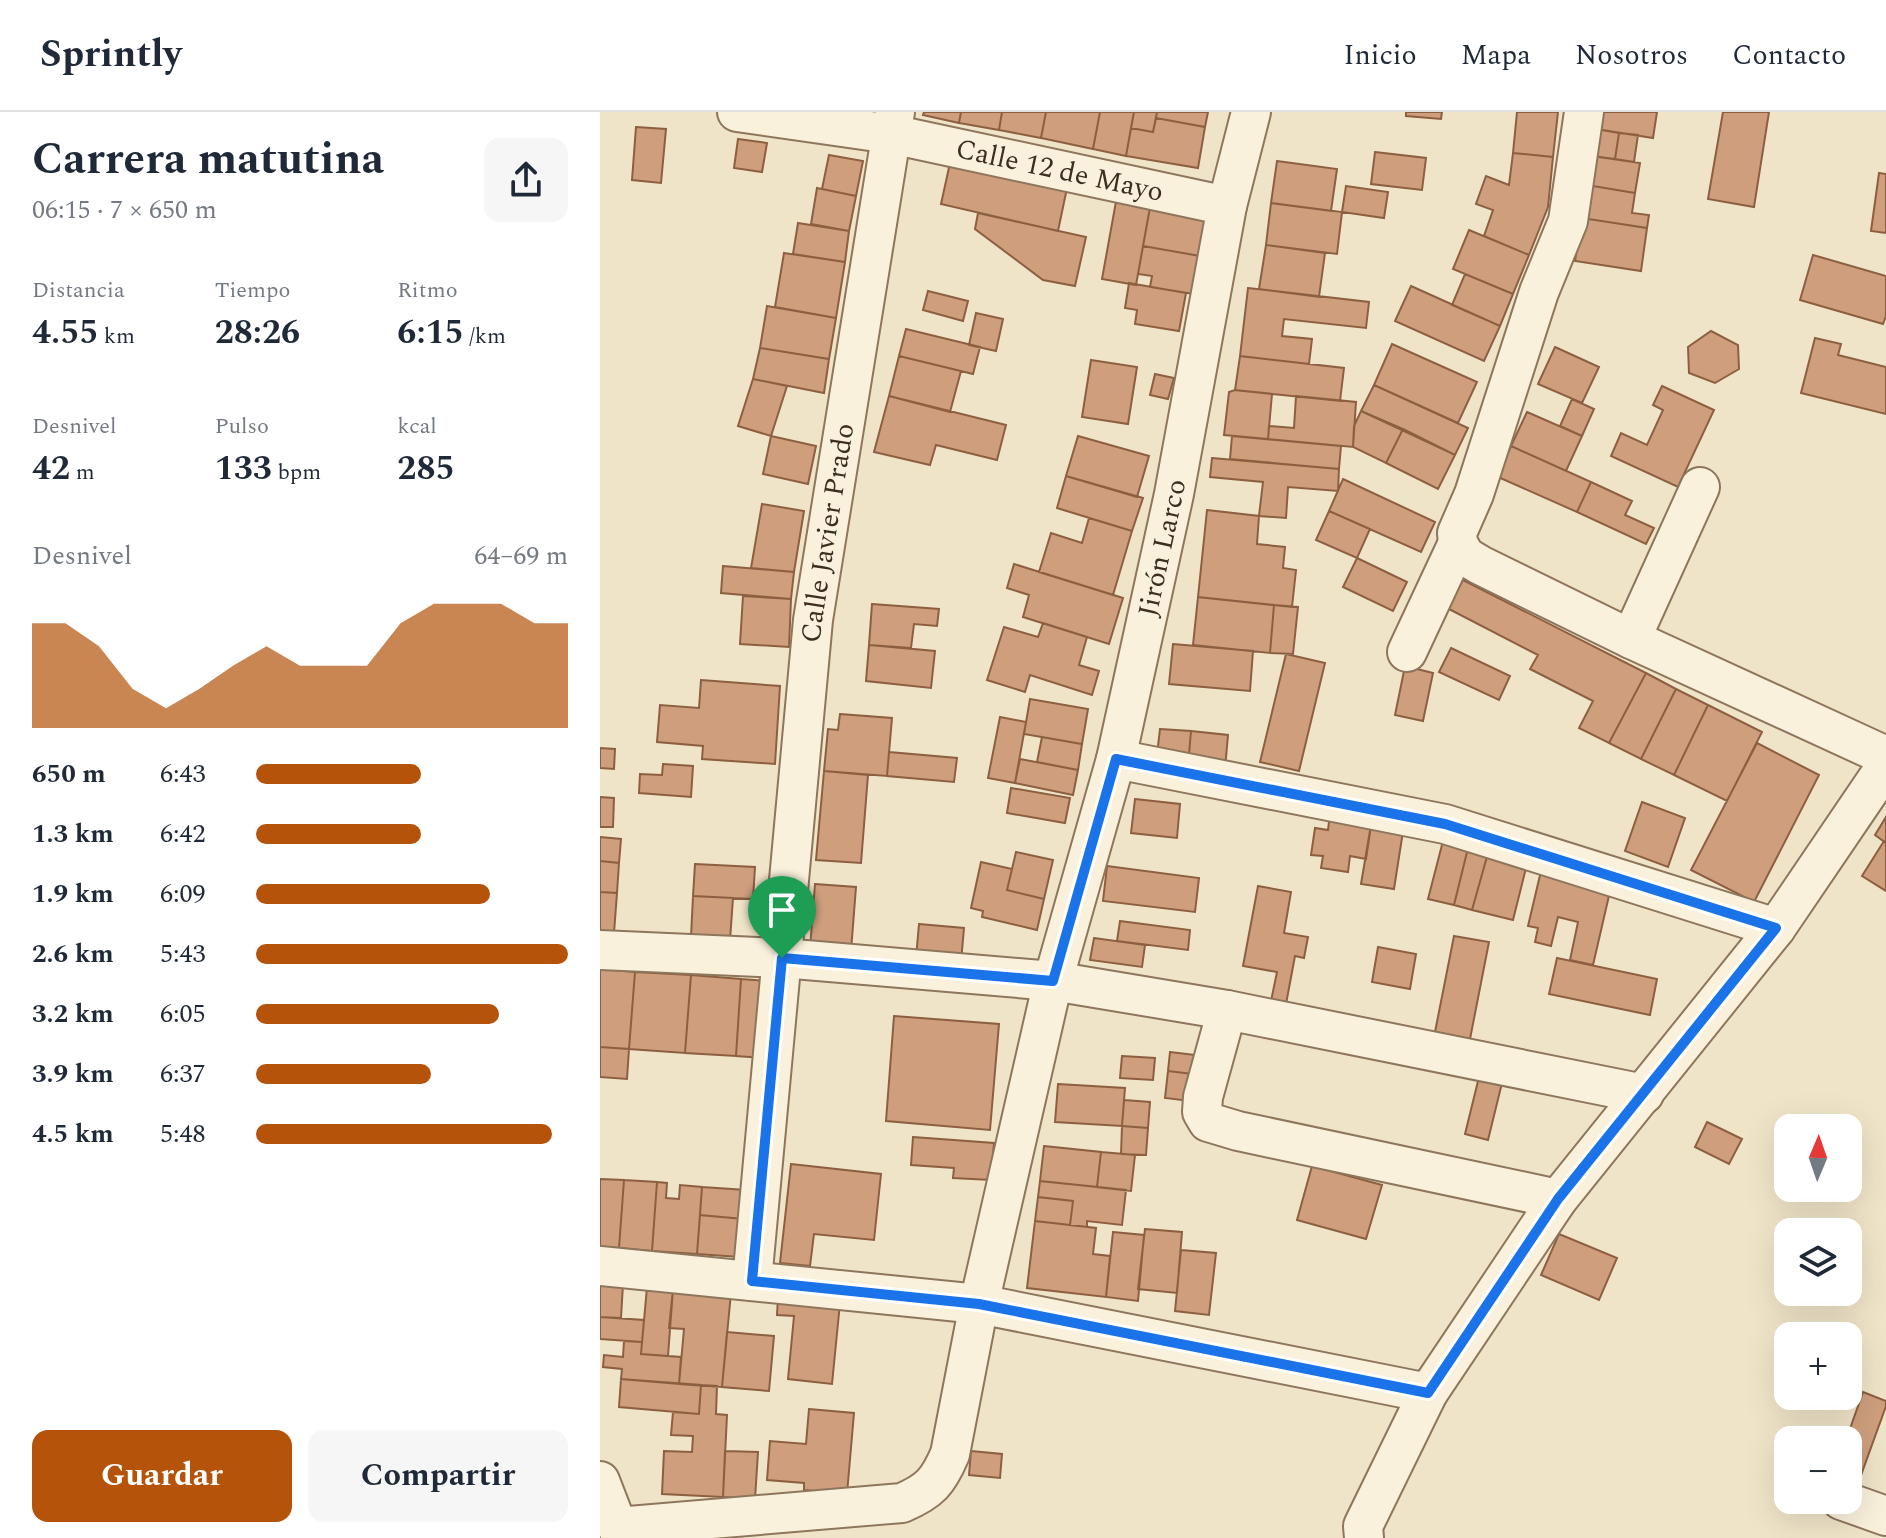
<!DOCTYPE html>
<html lang="es">
<meta charset="utf-8">
<style>
:root{--surface:#fff;--page:#f6f6f7;--text:#1f2937;--muted:#747a83;--line:#e0e1e3;--accent:#b45309}
body{margin:0;font-family:Spectral,serif;background:var(--page);color:var(--text);height:100vh;display:flex;flex-direction:column;font-size:30px;white-space:nowrap}
*{box-sizing:border-box;margin:0}
p{font-size:26px;color:var(--muted)}
.icon{flex:none;width:44px;height:44px;fill:none;stroke:currentColor;stroke-width:2;stroke-linecap:round;stroke-linejoin:round}
.map{position:relative;flex:1;overflow:hidden}
.panel{display:flex;flex-direction:column;background:var(--surface);width:600px}
.panel>*{flex:none}
.needle{width:52px;rotate:2deg}
.tools{position:absolute;left:1174px;top:1002px;display:grid;gap:16px}
.tools a{display:grid;place-items:center;width:88px;height:88px;border-radius:16px;background:var(--surface);box-shadow:0 8px 32px #0002;font-size:40px}
.pin{position:absolute;display:grid;place-items:center;width:68px;height:68px;color:#fff;margin:-82px -34px;border-radius:50% 50% 50% 0;rotate:-45deg;box-shadow:0 0 8px #0007}
.pin .icon{rotate:45deg}
.round{display:grid;place-items:center;flex:none;width:84px;height:84px;border-radius:16px;background:var(--page)}
.head{display:flex;align-items:center;justify-content:space-between;height:136px;padding:0 32px}
h1{font-size:44px;font-weight:700;line-height:60px}
.figures{display:grid;grid-template-columns:repeat(3,1fr);gap:12px;height:136px;padding:8px 32px}
.figures div{display:grid;align-content:center}
.figures b{font-size:34px;font-weight:700}
.figures small{font-size:22px;font-weight:400}
.figures p{font-size:22px}
.chart{height:224px;padding:16px 32px}
.chart p{display:flex;justify-content:space-between}
.chart svg{width:100%;height:144px;margin-top:8px;fill:var(--accent);opacity:.7}
.action{display:flex;gap:16px;margin-top:auto;padding:16px 32px}
.action a{flex:1;height:92px;border-radius:16px;background:var(--accent);color:#fff;font-size:32px;font-weight:700;line-height:92px;text-align:center}
.action a+a{background:var(--page);color:var(--text)}
ul{padding:0 32px;list-style:none;font-size:26px}
li{display:grid;grid-template-columns:128px 96px 1fr;align-items:center;height:60px}
li i{height:20px;border-radius:10px;background:var(--accent)}
header{display:flex;align-items:center;gap:48px;box-sizing:border-box;height:112px;padding:0 40px;background:var(--surface);border-bottom:2px solid var(--line)}
header strong{font-size:38px}
nav{display:flex;gap:44px;margin-inline-start:auto;font-size:28px}
main{display:flex;flex:1;min-height:0}
.map>svg:first-child{display:block}
.building{fill:#cf9f7d;stroke:#8d5f41;stroke-width:2}
.lines{fill:none;stroke-linecap:round;stroke-linejoin:round}
.minor-casing{stroke:#8d765c;stroke-width:42}
.minor{stroke:#faf1dc;stroke-width:38}
.route-casing{stroke:#fff;stroke-width:16}
.route{stroke:#1a73e8;stroke-width:10}
.labels{text-anchor:middle;dominant-baseline:central;stroke-width:6;stroke-linejoin:round;paint-order:stroke}
.street-label{font-size:28px;fill:#3d2e20;stroke:#f7eed8}
</style>
<header>
<strong>Sprintly</strong>
<nav><a>Inicio</a><a>Mapa</a><a>Nosotros</a><a>Contacto</a></nav>
</header>
<main>
<section class="panel">
<div class="head"><div><h1>Carrera matutina</h1><p>06:15 · 7 × 650 m</p></div><a class="round"><svg class="icon" aria-label="share" viewBox="0 0 24 24"><path d="M12 15V3M7 8l5-5 5 5M5 13v7h14v-7"/></svg></a></div>
<div class="figures">
<div><p>Distancia</p><b>4.55<small> km</small></b></div>
<div><p>Tiempo</p><b>28:26</b></div>
<div><p>Ritmo</p><b>6:15<small> /km</small></b></div>
</div>
<div class="figures">
<div><p>Desnivel</p><b>42<small> m</small></b></div>
<div><p>Pulso</p><b>133<small> bpm</small></b></div>
<div><p>kcal</p><b>285</b></div>
</div>
<div class="chart"><p><span>Desnivel</span>64–69 m</p>
<svg viewBox="0 0 160 44" preserveAspectRatio="none"><path d="M0 44V12L10 12L20 19L30 32L40 38L50 32L60 25L70 19L80 25L90 25L100 25L110 12L120 6L130 6L140 6L150 12L160 12V44z"/></svg>
</div>
<ul>
<li><b>650 m</b>6:43<i style="width:53%"></i></li>
<li><b>1.3 km</b>6:42<i style="width:53%"></i></li>
<li><b>1.9 km</b>6:09<i style="width:75%"></i></li>
<li><b>2.6 km</b>5:43<i style="width:100%"></i></li>
<li><b>3.2 km</b>6:05<i style="width:78%"></i></li>
<li><b>3.9 km</b>6:37<i style="width:56%"></i></li>
<li><b>4.5 km</b>5:48<i style="width:95%"></i></li>
</ul>
<div class="action"><a>Guardar</a><a>Compartir</a></div>
</section>
<div class="map">
<svg width="1286" height="1426" viewBox="0 0 1286 1426">
<rect width="100%" height="100%" fill="#f0e4c8"/>
<path class="building" d="M324 0H361L359 11 323 3Z
M361 0H402L399 18 359 11Z
M402 0H446L441 26 399 18Z
M446 0H500L493 37 441 26Z
M500 0H534L526 44 493 37Z
M534 0H557L553 20 531 16Z
M557 0H608L605 15 556 6Z
M806 0H842L841 7 806 4Z
M917 0H958L953 45 913 41Z
M999 0H1057L1053 26 996 17Z
M1123 0H1169L1154 95 1108 87Z
M556 6 605 15 598 56 526 44 531 16 553 20Z
M36 15 66 17 61 71 32 68Z
M996 17 1019 21 1015 47 992 44Z
M1019 21 1038 23 1034 50 1015 47Z
M138 27 167 31 162 60 134 56Z
M775 40 826 46 822 78 771 72Z
M913 41 953 45 948 95 929 143 884 124 893 98 876 92 886 64 909 73Z
M229 43 263 49 256 84 222 77Z
M992 44 1040 51 1035 81 987 73Z
M677 49 737 57 731 99 671 91Z
M350 51 467 76 458 119 341 92Z
M1279 61 1286 62V121L1271 119Z
M987 73 1035 81 1032 101 1049 103 1047 116 982 106Z
M746 74 788 80 784 106 742 100Z
M217 76 256 84 249 119 211 112Z
M517 84 551 90 536 173 502 167Z
M551 90 609 99 600 144 543 134Z
M671 91 742 100 737 142 666 133Z
M378 101 486 125 475 174 443 168 375 117Z
M982 106 1047 116 1041 159 975 149Z
M198 111 249 119 245 150 193 142Z
M869 118 929 143 913 182 853 157Z
M666 133 725 141 719 185 659 177Z
M543 134 600 144 594 182 550 175 552 164 538 162Z
M184 141 245 150 236 206 175 195Z
M1213 143 1286 164V204L1283 212 1200 188Z
M865 162 913 182 900 214 852 193Z
M529 171 586 181 579 219 535 212 537 198 525 196Z
M811 174 900 214 884 249 795 209Z
M648 176 769 190 766 216 684 207 682 224 712 227 709 252 640 244Z
M328 179 368 189 363 209 323 198Z
M167 194 236 206 229 247 160 236Z
M376 201 403 207 396 239 369 233Z
M306 217 380 235 373 262 299 244Z
M1111 219 1138 233 1139 257 1115 271 1089 261 1088 235Z
M1215 226 1241 232 1238 243 1286 255V302L1201 281Z
M792 232 877 270 858 311 774 273Z
M955 235 999 255 982 291 938 272Z
M160 236 229 247 224 281 153 267Z
M299 244 361 259 350 300 289 284Z
M640 244 744 256 740 289 635 278Z
M491 248 537 255 528 312 482 305Z
M555 262 574 266 568 287 550 283Z
M153 267 187 274 171 324 138 314Z
M774 273 868 316 855 343 761 299Z
M1062 274 1114 298 1078 375 1011 344 1021 321 1047 333 1063 298 1053 293Z
M635 278 672 282 668 327 624 323 629 280Z
M289 284 406 313 397 348 336 333 330 353 274 340Z
M696 284 756 290 753 335 668 327 669 314 694 316Z
M972 287 994 297 982 324 960 314Z
M761 299 803 317 786 351 753 335 754 314Z
M927 300 982 324 966 359 911 334Z
M803 317 855 343 838 377 786 351Z
M171 324 216 334 208 372 163 362Z
M478 324 549 344 537 385 466 364Z
M632 324 741 334 739 357 630 347Z
M911 334 991 370 977 400 898 365Z
M612 346 739 357 738 379 688 375 686 406 659 404 663 370 610 365Z
M466 364 543 386 532 419 457 396Z
M743 367 835 410 821 440 729 399Z
M991 370 1032 389 1025 403 1054 416 1046 432 977 400Z
M162 392 204 399 194 460 151 456Z
M607 398 659 404 657 432 685 435 683 456 696 458 692 495 598 485Z
M729 399 770 417 757 446 716 428Z
M489 406 532 419 513 483 439 460 451 421 482 431Z
M757 446 807 470 793 499 743 475Z
M414 452 523 486 509 532 423 505 429 483 407 476Z
M123 454 194 460 191 487 121 481Z
M863 468 1046 561 1009 631 979 616 993 589 930 557 938 543 847 496Z
M143 484 191 487 189 535 140 532Z
M598 485 674 493 670 541 593 533Z
M272 492 339 497 337 514 314 512 311 536 269 533Z
M674 493 698 495 693 542 670 541Z
M443 511 487 525 479 553 499 559 492 583 430 563 425 580 387 568 404 515 438 525Z
M573 532 653 539 650 579 569 572Z
M269 533 335 539 331 576 266 569Z
M851 536 910 564 899 588 839 560Z
M686 542 725 551 699 659 660 650Z
M805 554 833 561 823 609 795 603Z
M1046 561 1076 577 1041 647 1009 631Z
M101 568 180 574 175 652 102 647 103 634 57 630 60 593 99 596Z
M1076 577 1108 593 1074 663 1041 647Z
M430 587 488 597 482 632 424 622Z
M1108 593 1162 620 1127 689 1074 663Z
M240 602 292 606 287 664 224 659 228 617 238 618Z
M400 605 426 610 415 671 388 666Z
M560 617 591 619 588 654 556 651Z
M591 619 628 623 625 657 588 654Z
M442 625 482 632 478 658 437 650Z
M1157 631 1219 663 1154 790 1091 758Z
M0 636 15 637 14 657 0 656Z
M289 640 357 646 354 670 287 664Z
M420 647 478 658 473 683 415 671Z
M63 652 93 654 91 685 39 681 40 662 62 663Z
M224 659 268 663 261 751 216 748Z
M411 676 470 686 465 711 407 701Z
M0 685 14 686 13 715H0Z
M535 687 580 692 577 726 531 721Z
M1042 690 1085 706 1068 755 1025 739Z
M730 701 772 707 766 747 750 744 748 760 721 756 723 744 711 743 715 716 728 718Z
M1286 705V731L1275 723Z
M772 707 804 713 794 777 761 772Z
M0 725 21 727 19 751 0 749Z
M843 729 868 736 854 793 828 787Z
M1284 729 1286 731V779L1262 764Z
M868 736 888 741 872 798 854 793Z
M416 740 453 748 444 787 407 778Z
M888 741 927 752 913 808 872 798Z
M0 749 19 751 17 781 0 780Z
M381 750 412 757 407 778 444 787 437 818 382 805 383 799 371 796Z
M95 752 155 755 153 787 93 784Z
M507 754 599 766 595 800 503 789Z
M941 759 1011 775 993 853 970 848 978 810 958 805 951 834 935 830 938 816 928 814Z
M215 772 256 775 251 839 210 836Z
M658 774 691 780 684 821 708 825 704 846 695 844 686 892 671 889 677 860 643 854Z
M0 780 17 781 14 821 0 820Z
M93 784 133 786 130 828 91 825Z
M520 809 590 818 588 838 517 829Z
M319 812 364 816 361 850 316 846Z
M854 824 889 830 870 927 835 920Z
M494 826 545 833 542 855 490 848Z
M778 835 816 842 810 877 772 870Z
M957 846 1057 867 1050 903 949 882Z
M0 857 35 860 29 937 0 935Z
M35 860 91 863 85 941 29 937Z
M91 863 141 867 136 944 85 941Z
M141 867 168 869 163 946 136 944Z
M294 904 399 912 390 1018 286 1009Z
M0 935 29 937 27 967 0 965Z
M570 940 604 944 601 963 568 959Z
M522 944 555 946 553 968 520 966Z
M568 959 601 963 598 990 565 986Z
M879 965 902 971 888 1028 865 1022Z
M458 972 525 976 522 1014 455 1010Z
M524 988 550 990 548 1016 522 1014Z
M1107 1010 1142 1027 1129 1052 1095 1035Z
M522 1014 548 1016 546 1043 521 1042Z
M313 1025 394 1031 391 1068 353 1066 354 1056 311 1053Z
M444 1034 501 1040 497 1075 440 1069Z
M501 1040 535 1043 531 1079 497 1075Z
M191 1052 281 1062 274 1128 214 1122 210 1154 180 1151Z
M712 1054 782 1073 766 1127 697 1108Z
M0 1067 24 1068 19 1136 0 1135Z
M24 1068 57 1070 52 1139 19 1136Z
M440 1069 526 1078 522 1113 487 1109V1115L470 1113 473 1089 438 1085Z
M57 1070 67 1071 66 1086 79 1087 80 1073 102 1075 97 1142 52 1139Z
M102 1075 146 1078 143 1107 100 1103Z
M438 1085 473 1089 470 1113 435 1109Z
M100 1103 143 1107 140 1145 97 1142Z
M435 1109 496 1116 493 1142 510 1144 506 1185 427 1176Z
M545 1117 582 1120 577 1181 538 1177Z
M513 1120 544 1123 538 1189 506 1185Z
M959 1122 1017 1146 999 1188 941 1163Z
M581 1138 616 1141 609 1203 575 1199Z
M0 1171 23 1172 21 1206 0 1205Z
M47 1175 73 1177 68 1244 41 1242Z
M73 1177 131 1181 122 1275 79 1272 84 1217 69 1216Z
M178 1185 240 1191 232 1272 188 1267 194 1204 177 1203Z
M0 1205 44 1208 42 1230 0 1227Z
M127 1220 174 1224 169 1279 122 1275Z
M24 1229 42 1230 41 1242 81 1245 79 1272 21 1267 22 1257 3 1255 4 1243 23 1245Z
M21 1267 101 1273 99 1302 19 1295Z
M101 1273 117 1274 116 1302 127 1303 123 1385 62 1382 64 1339 92 1340 93 1324 71 1323 73 1300 99 1302Z
M1263 1280 1286 1289V1294L1256 1377 1248 1375V1328H1246Z
M209 1297 254 1301 247 1382 204 1378V1371L167 1368 170 1329 206 1332Z
M125 1339 158 1340 155 1387 123 1385Z
M371 1339 402 1342 400 1366 369 1363Z"/>
<g class="lines">
<defs>
<g id="minor">
<path id="s1" d="M137 0 291 22 627 94"/>
<path d="M984 0 968 109 939 180 874 382 857 421 858 431 865 444 880 453 1031 527 1286 644"/>
<path d="M1031 527 1100 375"/>
<path d="M807 540 858 431"/>
<path d="M516 647 845 712 1176 816"/>
<path d="M0 838 182 846 453 869 627 898 1044 982"/>
<path d="M627 898 603 985 602 1000 608 1010 638 1019 958 1087"/>
<path d="M0 1154 379 1192 828 1281 958 1087 1176 816 1286 654"/>
<path id="s2" d="M152 1169 213 508 295 0"/>
<path d="M0 1369 22 1426"/>
<path d="M1241 1388 1286 1404"/>
<path id="s3" d="M17 1415 302 1391C330 1379 338 1370 350 1342L379 1192 453 869 516 647 574 382 627 94 651 0"/>
<path d="M764 1426 763 1414 828 1281"/>
</g>
</defs>
<use href="#minor" class="minor-casing"/>
<use href="#minor" class="minor"/>
</g>
<g class="lines">
<defs>
<path id="route" d="M516 647 845 712 1176 816 958 1087 828 1281 379 1192 152 1169 182 846 453 869Z"/>
</defs>
<use href="#route" class="route-casing"/>
<use href="#route" class="route"/>
</g>
<g class="labels">
<g class="street-label">
<text stroke="none"><textPath href="#s1" startOffset="328">Calle 12 de Mayo</textPath></text>
<text stroke="none"><textPath href="#s2" startOffset="752">Calle Javier Prado</textPath></text>
<text stroke="none"><textPath href="#s3" startOffset="1288">Jirón Larco</textPath></text>
</g>
</g>
</svg>
<div class="tools">
<a><svg class="needle" viewBox="-14 -14 28 28"><path d="M0-13l5 13h-10z" fill="#e53935"/><path d="M0 13l5-13h-10z" fill="#747a83"/></svg></a>
<a><svg class="icon" aria-label="layers" viewBox="0 0 24 24"><path d="M12 4l9 5-9 5-9-5zM3 14l9 5 9-5"/></svg></a>
<a>+</a>
<a>−</a>
</div>
<div class="pin" style="left:182px;top:846px;background:#1e9e55"><svg class="icon" aria-label="arrive" viewBox="0 0 24 24"><path d="M6 21V4h12l-3 4 3 4H6"/></svg></div>
</div>
</main>
